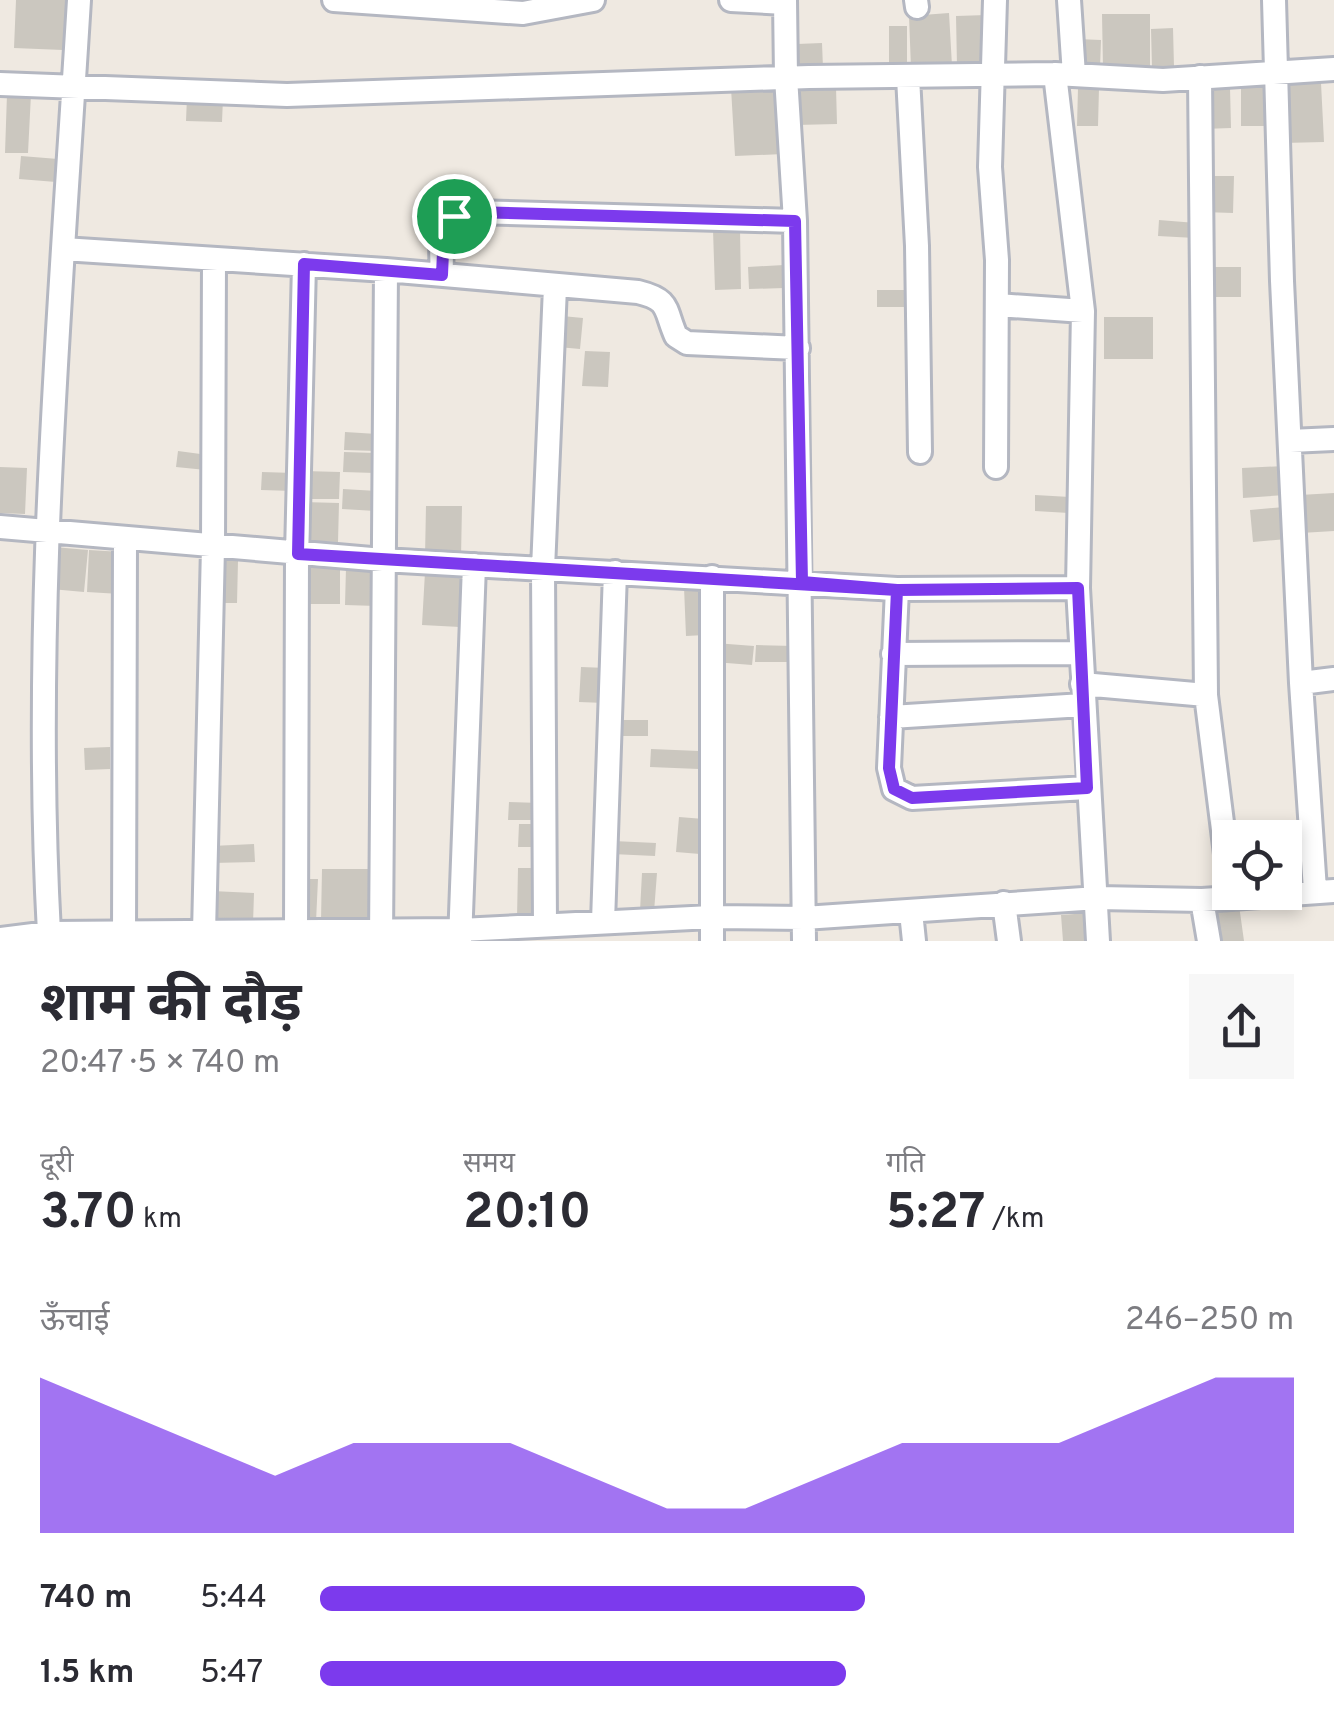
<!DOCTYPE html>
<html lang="hi">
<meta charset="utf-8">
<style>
:root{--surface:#fff;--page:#f7f7f7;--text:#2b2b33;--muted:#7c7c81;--accent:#7c3aed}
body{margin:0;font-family:Overpass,"Noto Sans Devanagari",sans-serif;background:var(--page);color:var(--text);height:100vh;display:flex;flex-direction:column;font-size:38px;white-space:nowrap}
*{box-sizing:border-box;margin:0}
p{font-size:32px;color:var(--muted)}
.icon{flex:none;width:55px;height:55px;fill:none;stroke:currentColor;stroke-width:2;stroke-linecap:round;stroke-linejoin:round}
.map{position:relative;height:941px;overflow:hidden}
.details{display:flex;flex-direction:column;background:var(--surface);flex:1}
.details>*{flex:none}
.buttons{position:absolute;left:1212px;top:820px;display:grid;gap:20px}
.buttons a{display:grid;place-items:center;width:90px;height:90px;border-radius:0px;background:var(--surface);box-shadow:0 5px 15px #0003;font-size:50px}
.pin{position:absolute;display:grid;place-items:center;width:85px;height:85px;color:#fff;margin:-42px;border:5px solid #fff;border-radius:50%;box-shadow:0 2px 10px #0007}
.round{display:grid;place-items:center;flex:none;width:105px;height:105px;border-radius:0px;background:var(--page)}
.headline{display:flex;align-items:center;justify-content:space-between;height:170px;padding:0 40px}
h1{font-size:55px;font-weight:700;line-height:75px}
.metrics{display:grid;grid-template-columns:repeat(3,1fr);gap:15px;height:170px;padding:10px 40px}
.metrics div{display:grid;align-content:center}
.metrics b{font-size:50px;font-weight:700}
.metrics small{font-size:28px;font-weight:400}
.metrics p{font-size:28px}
.chart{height:280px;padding:20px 40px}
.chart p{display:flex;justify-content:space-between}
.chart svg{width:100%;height:180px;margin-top:10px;fill:var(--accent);opacity:.7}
ul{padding:0 40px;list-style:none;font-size:32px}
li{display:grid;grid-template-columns:160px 120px 1fr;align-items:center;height:75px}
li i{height:25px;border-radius:12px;background:var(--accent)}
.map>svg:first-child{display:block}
.building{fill:#cbc7bf}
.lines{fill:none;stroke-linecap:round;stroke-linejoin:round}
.street-casing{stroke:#b4b7c1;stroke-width:28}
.street{stroke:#fff;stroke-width:22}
.route-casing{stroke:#fff;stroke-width:20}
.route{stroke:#7c3aed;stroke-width:12}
</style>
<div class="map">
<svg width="1334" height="941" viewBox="0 0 1334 941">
<rect width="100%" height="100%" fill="#efe9e1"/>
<path class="building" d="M16 0H66L63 50 14 48Z
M949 13 952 66 911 68 909 16Z
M1102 14H1150V69H1103Z
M987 15 988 65 957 66 956 16Z
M889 26H907V68H889Z
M1173 28 1174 67 1152 68 1151 29Z
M1077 39 1101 40 1100 68 1076 67Z
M822 43 823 68 798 69 797 44Z
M1321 83 1324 142 1283 143 1281 84Z
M779 85 783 154 735 156 731 88Z
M1241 86H1272V126H1241Z
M836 87 837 124 796 125V88Z
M1078 88H1099L1098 126H1077Z
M1230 88 1231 128 1203 129 1201 89Z
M7 94H31L28 153H5Z
M187 97 223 98 222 122 186 121Z
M21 156 58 159 56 182 19 179Z
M1204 176H1234L1233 213 1203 212Z
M1159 220 1196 223 1195 238 1158 236Z
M740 229 741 289 715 290 713 230Z
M784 265V288L749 289 748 267Z
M1203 267H1241V297H1202Z
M877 290H913V307H877Z
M562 316 583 318 580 349 558 347Z
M1104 317H1153V359H1104Z
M585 351 610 352 608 387 582 386Z
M345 432 377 434V451L344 450Z
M178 451 208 455 206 470 176 467Z
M344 452 375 453V473L343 472Z
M1284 466 1285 495 1243 498 1242 468Z
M0 467 27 468 25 514 0 513Z
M304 471 340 472 339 499H303Z
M262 472 294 473V491L261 490Z
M343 489 377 491 376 511 342 509Z
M1334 493V531L1301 533 1300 495Z
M1035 495 1070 497 1069 513 1035 511Z
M303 502 339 503 338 542 302 541Z
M426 506H462L461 558 425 557Z
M1284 507 1287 539 1253 542 1250 510Z
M54 547 88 550 84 592 51 589Z
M89 550 122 552 120 594 87 592Z
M214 560 238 561 237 603H213Z
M306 564H340V604H306Z
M346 568 377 569V606L345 605Z
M425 572 462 574 460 627 422 625Z
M703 586 705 635 686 636 684 587Z
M715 643 754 646 752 665 714 662Z
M756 645 794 646 793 662H755Z
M581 667 607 668 605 703 579 702Z
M610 720H648V736H610Z
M110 747V769L85 770 84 748Z
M651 749 699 751V769L650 767Z
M509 802 540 803 539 820H508Z
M679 817 704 819 700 854 676 852Z
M519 824H540L539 847H518Z
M613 841 656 843 655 856 612 854Z
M254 844 255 862 212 863V846Z
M518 868H540L539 918H517Z
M322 869H374L373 922 321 921Z
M642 873H657L654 912 640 911Z
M304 879H318L316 922H301Z
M212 891 254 893 253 924 211 922Z
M1239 905 1244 941H1213L1209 909Z
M1088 913 1089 941H1063L1061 915Z"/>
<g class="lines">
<defs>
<path id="street" d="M334 0 523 13 593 0
M731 0 785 3
M785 0 786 77 795 221 804 941
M916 0 917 7
M995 0 990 167 997 260 996 467
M1069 0 1074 75
M1274 0 1282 281 1301 683 1315 890
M1055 74 1083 311 1078 588 1098 941
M908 77 917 246 920 452
M1200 77 1206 695 1230 886
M0 84 287 95 809 77 1055 74 1163 80 1334 69
M63 249 386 270 638 292C671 300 664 309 676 336L687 343 798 348
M442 275C441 243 436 221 472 212L795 221
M997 305 1083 311
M1290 441 1334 439
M0 527 383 560 897 589 1078 588
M712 577V941
M897 589 889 768 894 789 912 798 1087 788
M893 654 1081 653
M1301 683 1334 679
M1082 684 1206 695
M891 717 1083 705
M1202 900 1209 941
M1004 903 1009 941
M911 912 914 941
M603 922 615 572
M545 925 543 569 555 287
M296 932 297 554 304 264
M49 933C32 622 60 311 79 0
M204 933 213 547 214 259
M0 939 49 933 460 930 711 917 804 918 1098 898 1202 900 1334 891
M124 941 125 539
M381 941 386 270
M460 941 474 565"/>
</defs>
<use href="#street" class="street-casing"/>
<use href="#street" class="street"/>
</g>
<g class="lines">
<defs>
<path id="route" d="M454 216 444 229 442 275 304 264 298 554 897 590 889 768 894 789 912 798 1087 788 1078 588 897 590 802 582 795 221 472 212 454 216"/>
</defs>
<use href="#route" class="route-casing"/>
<use href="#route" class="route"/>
</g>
</svg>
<div class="buttons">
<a><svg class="icon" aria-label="locate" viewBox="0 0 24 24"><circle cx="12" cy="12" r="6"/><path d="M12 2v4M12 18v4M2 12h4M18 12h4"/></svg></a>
</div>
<div class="pin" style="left:454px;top:216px;background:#1e9e55"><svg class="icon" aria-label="arrive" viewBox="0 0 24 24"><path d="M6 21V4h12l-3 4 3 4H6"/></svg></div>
</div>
<section class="details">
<div class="headline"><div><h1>शाम की दौड़</h1><p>20:47 · 5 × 740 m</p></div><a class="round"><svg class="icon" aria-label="share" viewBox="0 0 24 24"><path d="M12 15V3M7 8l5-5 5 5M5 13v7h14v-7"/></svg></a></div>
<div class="metrics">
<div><p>दूरी</p><b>3.70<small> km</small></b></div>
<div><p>समय</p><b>20:10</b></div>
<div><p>गति</p><b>5:27<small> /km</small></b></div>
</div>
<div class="chart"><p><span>ऊँचाई</span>246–250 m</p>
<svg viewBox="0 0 160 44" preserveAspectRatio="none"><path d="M0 44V6L10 14L20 22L30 30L40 22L50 22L60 22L70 30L80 38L90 38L100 30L110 22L120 22L130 22L140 14L150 6L160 6V44z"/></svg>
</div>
<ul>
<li><b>740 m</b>5:44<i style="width:56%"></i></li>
<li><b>1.5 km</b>5:47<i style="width:54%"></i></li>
</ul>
</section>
